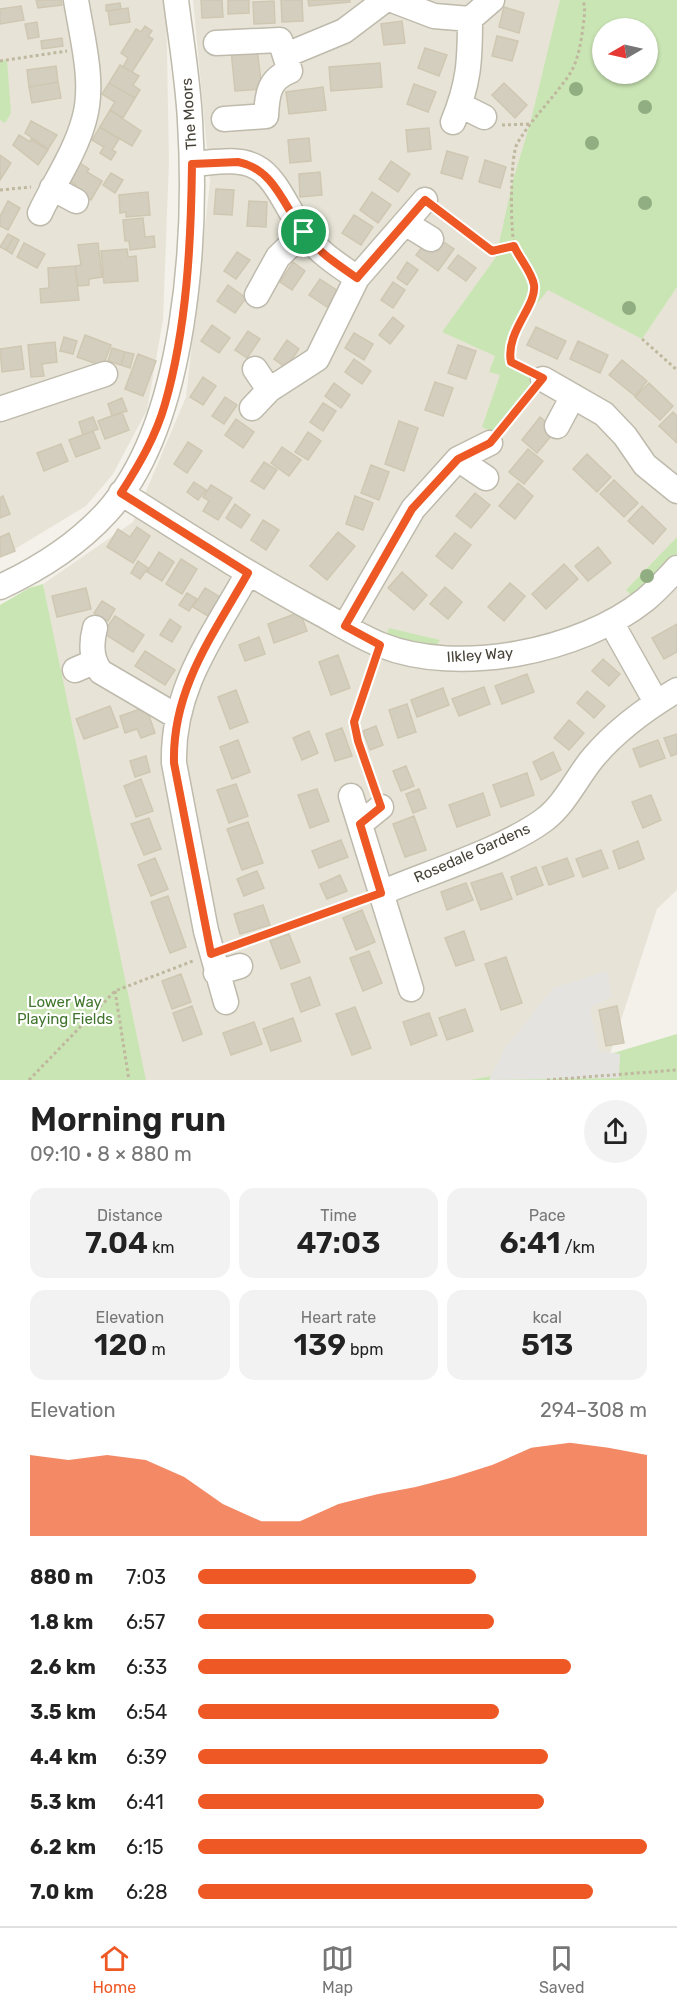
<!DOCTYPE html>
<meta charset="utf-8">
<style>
:root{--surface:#fff;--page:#f2f2f2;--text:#222;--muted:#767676;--line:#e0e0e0;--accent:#ee5825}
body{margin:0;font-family:Rubik,sans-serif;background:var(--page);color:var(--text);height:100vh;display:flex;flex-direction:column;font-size:22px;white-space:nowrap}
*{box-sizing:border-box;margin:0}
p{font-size:20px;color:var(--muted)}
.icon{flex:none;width:33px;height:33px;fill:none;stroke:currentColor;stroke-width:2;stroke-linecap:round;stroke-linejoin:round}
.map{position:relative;height:1080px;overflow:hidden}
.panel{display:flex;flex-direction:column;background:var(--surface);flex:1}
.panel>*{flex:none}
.needle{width:39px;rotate:261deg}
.fabs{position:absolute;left:592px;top:18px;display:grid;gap:12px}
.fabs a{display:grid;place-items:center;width:66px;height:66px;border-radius:50%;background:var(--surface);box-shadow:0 2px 4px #0004;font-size:30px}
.pin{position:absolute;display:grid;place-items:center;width:51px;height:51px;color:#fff;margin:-26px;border:3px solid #fff;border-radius:50%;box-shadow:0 2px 6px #0007}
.round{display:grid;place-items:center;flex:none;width:63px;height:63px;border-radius:32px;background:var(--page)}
.summary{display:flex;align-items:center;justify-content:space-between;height:102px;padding:0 30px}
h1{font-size:33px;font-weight:600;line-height:45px}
.stats{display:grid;grid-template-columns:repeat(3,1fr);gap:9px;height:102px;padding:6px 30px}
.stats div{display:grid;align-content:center;border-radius:15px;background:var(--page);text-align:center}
.stats b{font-size:30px;font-weight:600}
.stats small{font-size:16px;font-weight:400}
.stats p{font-size:16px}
.chart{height:168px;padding:12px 30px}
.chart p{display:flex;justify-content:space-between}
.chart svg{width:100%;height:108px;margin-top:6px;fill:var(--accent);opacity:.7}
ul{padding:0 30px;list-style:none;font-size:20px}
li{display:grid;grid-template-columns:96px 72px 1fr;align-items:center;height:45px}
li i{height:15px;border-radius:8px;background:var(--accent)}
.tab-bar{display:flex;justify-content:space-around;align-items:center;height:84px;border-top:2px solid var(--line);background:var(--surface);font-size:16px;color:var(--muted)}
.tab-bar a{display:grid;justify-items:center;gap:3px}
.tab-bar .current{color:var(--accent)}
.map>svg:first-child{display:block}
.residential{fill:#e7e4d7;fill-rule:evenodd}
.green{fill:#cae5b4;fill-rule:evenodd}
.parking{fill:#e5e3e0}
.building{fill:#d4cebf;stroke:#cfc7b2;stroke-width:1.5}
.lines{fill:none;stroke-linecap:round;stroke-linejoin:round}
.minor-casing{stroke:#bebaac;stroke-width:27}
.path{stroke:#bfb79e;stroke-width:3;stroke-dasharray:3 3;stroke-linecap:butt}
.minor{stroke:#fff;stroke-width:24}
.tree{fill:#91ad82}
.route-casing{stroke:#fff;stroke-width:12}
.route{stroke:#ee5825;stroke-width:8}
.labels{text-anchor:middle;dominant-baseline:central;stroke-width:4.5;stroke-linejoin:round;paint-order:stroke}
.street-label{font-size:15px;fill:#474237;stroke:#fff}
.park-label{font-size:15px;fill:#41752e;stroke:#fff}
</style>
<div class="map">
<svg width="677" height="1080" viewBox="0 0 677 1080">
<rect width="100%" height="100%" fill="#f3f1e9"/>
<path class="residential" d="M0 0H166L169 161 163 320 147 410 113 474 86 506 0 558Z
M193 0H677V890L657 909 610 1054 469 1080H140L43 584 133 522 186 397 210 182ZM603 28H648V74H603Z"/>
<path class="green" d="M560 0H677V287L642 339 548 290 515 331 511 361 543 379 500 435 482 427 500 375 489 372 495 356 442 332 496 257 513 180 530 124ZM603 28H648V74H603Z
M7 60 11 113 5 123 0 120V61Z
M677 537V553L663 570 633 597 626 590Z
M43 584 146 1080H0V605L29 588Z
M389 628 440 640 435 648 386 636Z
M677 1034V1080H469L610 1054Z"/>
<path class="parking" d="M607 971 612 997 590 1008 599 1051 620 1054 619 1078 489 1080 505 1048 553 988Z"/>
<path class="building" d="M36 0H61L62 5 38 8Z
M201 0H222L223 17 202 18Z
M228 0H249V13L228 14Z
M281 0H302L303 21 282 22Z
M308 0H350V2L309 6Z
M274 1 275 23 254 24 253 2Z
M120 3 121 9 106 11V5Z
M21 6 24 20 0 24V9Z
M504 7 524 13 519 33 499 27Z
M128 8 130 22 110 25 108 11Z
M402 21 405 43 384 45 381 24Z
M37 22 39 37 28 39 25 24Z
M145 26 152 31 148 36 153 39 132 72 123 67 128 58 121 53 136 29 141 32Z
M497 36 518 41 512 61 492 56Z
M62 38 63 46 42 49 41 41Z
M257 48 262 89 235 91 231 50Z
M425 48 447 55 439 76 418 68Z
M380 63 382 87 331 91 329 67Z
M120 65 139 76 133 85 140 90 135 98 109 83Z
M56 66 58 82 29 87 27 70Z
M58 82 61 98 32 103 29 87Z
M109 83 135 98 123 118 110 110 115 102 102 94Z
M504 83 527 105 515 118 492 95Z
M414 84 436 92 428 112 407 104Z
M323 87 326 110 289 114 286 92Z
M110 110 141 131 132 146 100 127Z
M31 121 57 135 48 149 25 133Z
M100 127 119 139 112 150 116 152 111 160 100 153 104 147 92 140Z
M429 128 431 149 408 152 406 130Z
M19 135 30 142 31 139 48 150 38 165 13 145Z
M309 138 311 161 290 163 288 140Z
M447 151 468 157 462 179 441 173Z
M0 155 11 163 0 180Z
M485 160 506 167 500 188 479 182Z
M391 161 410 174 398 192 379 179Z
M80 163 89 169 87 172 102 181 91 200 73 190 76 185 69 181Z
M320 172 322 195 300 197 299 174Z
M111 173 123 180 115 193 103 185Z
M216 189 234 190 232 215 214 214Z
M148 192 150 215 126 217V212L120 213 119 195Z
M372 192 391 205 378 223 360 210Z
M8 201 20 208 8 230 0 226V216Z
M249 201 267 202 266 227 247 226Z
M354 215 373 227 361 245 342 233Z
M143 218 145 237 154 236 155 247 130 250 129 241H125L123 220Z
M8 234 14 237 6 250 0 247Z
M14 237 19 240 12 254 6 250Z
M441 240 454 249 438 271 416 255 424 244 433 251Z
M24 243 45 254 37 268 17 257Z
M98 243 102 277 89 279V285L78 286 75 266 81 265 78 245Z
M127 249 128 257 136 256 138 281 104 283 101 251Z
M237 252 250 260 236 279 224 271Z
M458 255 476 268 466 281 448 268Z
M293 262 305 271 292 290 280 282Z
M407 262 418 270 407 285 397 278Z
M75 266 79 300 41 303 40 289 49 288 48 268Z
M320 279 338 291 327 307 309 295Z
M393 282 405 290 393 308 381 300Z
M228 285 246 298 235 313 217 301Z
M393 317 404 326 390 344 379 335Z
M212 325 230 338 219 353 201 341Z
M536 327 566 341 557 359 527 345Z
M248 331 260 339 247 358 235 350Z
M354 333 373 344 364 360 345 348Z
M85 335 111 345 103 366 77 357Z
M64 337 77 341 73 354 60 351Z
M287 340 299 349 286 368 274 359Z
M578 341 608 355 600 373 570 359Z
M55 342 57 362 42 364 44 376 31 377 28 345Z
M458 345 476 351 466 379 448 373Z
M21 346 24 369 2 372 0 349Z
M112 348 125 352 121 365 108 361Z
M125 352 134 354 130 368 121 365Z
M138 354 156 361 143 396 125 389Z
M354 359 371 371 362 384 345 372Z
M622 360 647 381 635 396 609 375Z
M203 377 216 386 203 405 190 397Z
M435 382 453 388 443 416 425 410Z
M334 383 350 395 341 408 325 396Z
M649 383 673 406 660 420 635 397Z
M225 397 237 405 224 424 212 416Z
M122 398 127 411 112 416 108 404Z
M323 403 336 411 323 431 310 422Z
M122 412 129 430 105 439 98 421Z
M673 412 677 416V443L659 426Z
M93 417 98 429 83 435 79 422Z
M540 417 556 430 537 453 522 440Z
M236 419 254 432 243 448 225 435Z
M399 421 418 428 404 471 385 464Z
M93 431 100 448 76 457 69 440Z
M308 432 321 441 308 460 295 452Z
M188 442 202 451 187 473 174 464Z
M61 444 68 461 44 471 37 453Z
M282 447 301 460 289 476 271 463Z
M528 449 543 461 524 484 509 472Z
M587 454 611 477 597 492 573 469Z
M264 462 277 470 264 489 251 481Z
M371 465 389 472 379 500 361 493Z
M614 480 638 503 624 517 600 494Z
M194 482 206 490 198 500 187 492Z
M518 483 533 496 515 519 499 506Z
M211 485 232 498 218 520 203 511 209 501 203 497Z
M475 493 490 505 471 528 456 516Z
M3 496 10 514 0 518V498Z
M355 496 373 503 363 530 346 524Z
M235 504 250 515 241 528 226 518Z
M642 506 666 529 653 544 628 521Z
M263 520 279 530 266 550 251 540Z
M137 527 150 536 133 563 107 547 118 529 130 537Z
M338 532 355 546 327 580 310 566Z
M9 533 15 551 0 557V537Z
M455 533 471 545 452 569 436 556Z
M598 547 611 563 588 581 575 566Z
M159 552 174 562 162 581 147 572Z
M181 559 197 569 182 594 166 584Z
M138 561 148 568 140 579 131 573Z
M564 564 578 579 546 609 532 594Z
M402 572 427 595 414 610 388 588Z
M510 583 525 596 504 621 488 607Z
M445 587 462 602 448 619 430 604Z
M86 588 91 609 57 617 52 596Z
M205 588 220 597 208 616 193 607Z
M187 593 197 599 189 611 179 605Z
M102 601 115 609 108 621 94 613Z
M300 612 307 631 274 643 268 624Z
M115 616 144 635 133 652 103 633Z
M170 619 181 627 172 642 160 635Z
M677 624V652L664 659 652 638Z
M259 637 265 654 245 661 239 645Z
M145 651 175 670 165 685 135 666Z
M338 655 350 688 331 695 319 662Z
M603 659 620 674 609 686 592 671Z
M527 674 534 692 502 704 495 686Z
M484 687 490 704 459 716 452 699Z
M443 688 449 705 417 717 411 700Z
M236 690 248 722 230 729 218 697Z
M587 691 605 706 594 718 577 703Z
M407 704 416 732 398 738 389 710Z
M110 706 118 727 84 739 76 719Z
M146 707 155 733 141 738 137 729 125 733 120 716Z
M569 720 584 733 569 750 554 738Z
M376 726 383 745 370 750 363 731Z
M342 728 352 756 335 761 326 734Z
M309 731 318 753 302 760 293 738Z
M677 734V754L671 756 664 738Z
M238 740 250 772 232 779 220 747Z
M658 740 665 758 640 767 633 749Z
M553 752 561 770 541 780 533 762Z
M146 756 150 772 135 777 130 761Z
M406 766 414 786 401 791 393 771Z
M527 773 534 795 501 807 493 785Z
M141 779 153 811 136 817 124 786Z
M236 784 248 816 229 823 217 790Z
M317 789 329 821 310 828 298 795Z
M419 789 426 808 413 813 406 794Z
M483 793 490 815 457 827 449 805Z
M651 795 661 820 643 828 632 802Z
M414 816 426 850 405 857 393 824Z
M149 818 161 849 144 855 131 824Z
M248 822 263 863 242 870 227 829Z
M341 840 348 857 319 868 312 851Z
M638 841 644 859 619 869 613 851Z
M601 850 608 868 583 877 576 859Z
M155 858 168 889 151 896 138 865Z
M567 858 574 876 549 885 542 867Z
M536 867 543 885 517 895 511 877Z
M257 871 264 888 244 896 237 879Z
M502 873 512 899 481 910 471 883Z
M340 875 347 891 327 899 320 884Z
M466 883 473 900 447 910 441 892Z
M168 896 186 947 170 953 151 902Z
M263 905 270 925 240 934 234 914Z
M362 910 375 942 356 950 343 918Z
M464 931 474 960 456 966 445 938Z
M289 934 300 962 281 969 270 941Z
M369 951 382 983 363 991 350 958Z
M506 957 522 1003 501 1010 485 964Z
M181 974 191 1002 172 1009 162 981Z
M310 977 320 1005 301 1012 291 984Z
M192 1006 202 1034 183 1041 173 1013Z
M617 1006 624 1043 606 1046 599 1010Z
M355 1007 371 1048 352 1055 336 1014Z
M465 1009 473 1031 447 1040 439 1018Z
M429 1013 437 1035 411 1045 403 1022Z
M293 1018 301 1041 271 1051 263 1029Z
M254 1022 262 1044 231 1055 223 1033Z"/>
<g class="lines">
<defs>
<path id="minor" d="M392 0 434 16 470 19
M216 43 280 40 290 71C269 79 267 94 266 116L224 119
M286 55 344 31 385 0
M460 105 484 117
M453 122C469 83 470 61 470 19L492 0
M192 164C212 163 238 157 256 167 278 178 291 218 307 237 321 254 340 266 357 278
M52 188 76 201
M40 213C54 183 75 153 84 120 95 83 82 38 76 0
M405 223 431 239
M257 295 278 257 304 232
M255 369 269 390
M543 379 604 414 625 436 645 465 677 491
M252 408 269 390 317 359 357 278 425 200
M0 409 105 374
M557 426 573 396
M458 459 486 478
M121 493C186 534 249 575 316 611 337 622 358 636 381 645 458 676 580 652 645 600 656 591 667 579 677 568
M0 587C39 569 78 544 107 512 187 424 197 235 190 121 188 81 181 40 176 0
M611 622 656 702
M345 626 413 509 458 459 490 443
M95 628C91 643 91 660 101 672L176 716
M75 670 89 664 96 665
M351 796 411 989
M360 824 381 807
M381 893C428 873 505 849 544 820 565 804 576 779 592 759 616 730 645 709 677 690
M216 973 240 966
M226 1002 206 931 174 763C172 688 213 636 248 573"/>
</defs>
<use href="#minor" class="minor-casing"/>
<path class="path" d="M0 61 67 51
M502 125 530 124
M0 190 31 187
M441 212 493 251 514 246
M642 339 677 370
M524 370 511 361C505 332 537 307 534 285 532 272 519 261 515 248 510 234 510 157 517 144 531 119 553 99 569 75 578 62 581 42 583 27 584 17 586 10 583 0
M503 428 531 393
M373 663 354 722 374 788
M236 945 362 899
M115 991 129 1080
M29 1080 115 991 193 961
M547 1080 677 1070"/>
<use href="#minor" class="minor"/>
</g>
<g class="tree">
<circle cx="576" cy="89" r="7"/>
<circle cx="645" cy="107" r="7"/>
<circle cx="592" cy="143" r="7"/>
<circle cx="645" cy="203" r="7"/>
<circle cx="629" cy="308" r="7"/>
<circle cx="647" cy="576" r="7"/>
</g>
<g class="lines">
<defs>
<path id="route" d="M238 162C276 169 285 210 307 237 321 254 340 266 357 278L425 200 492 251 514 246C519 258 532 272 534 285 537 306 505 332 511 362L543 378 490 443 458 459 412 509 345 626 380 645 354 722 358 741 381 807 360 824 381 893 211 954 174 763C172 689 213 635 248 573L121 493C139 465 156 436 165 404 187 327 191 243 192 164Z"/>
</defs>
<use href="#route" class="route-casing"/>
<use href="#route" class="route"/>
</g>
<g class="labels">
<g class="street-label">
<text transform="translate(189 114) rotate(-94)">The Moors</text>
<text transform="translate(480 655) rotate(-4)">Ilkley Way</text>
<text transform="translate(472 853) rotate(-24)">Rosedale Gardens</text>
</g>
<g class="park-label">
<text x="65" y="1002">Lower Way<tspan x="65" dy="17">Playing Fields</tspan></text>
</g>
</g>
</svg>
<div class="fabs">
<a><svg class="needle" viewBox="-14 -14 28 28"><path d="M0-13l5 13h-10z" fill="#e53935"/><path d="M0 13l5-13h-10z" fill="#767676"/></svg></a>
</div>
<div class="pin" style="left:304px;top:232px;background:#1e9e55"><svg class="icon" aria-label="arrive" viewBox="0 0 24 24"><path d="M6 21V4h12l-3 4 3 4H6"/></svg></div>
</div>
<section class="panel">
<div class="summary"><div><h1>Morning run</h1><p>09:10 · 8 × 880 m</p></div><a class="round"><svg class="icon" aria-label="share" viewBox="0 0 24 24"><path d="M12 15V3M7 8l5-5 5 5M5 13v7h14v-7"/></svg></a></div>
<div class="stats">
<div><p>Distance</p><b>7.04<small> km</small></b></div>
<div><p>Time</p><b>47:03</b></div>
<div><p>Pace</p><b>6:41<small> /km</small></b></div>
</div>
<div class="stats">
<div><p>Elevation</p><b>120<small> m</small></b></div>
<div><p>Heart rate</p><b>139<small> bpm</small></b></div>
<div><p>kcal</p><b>513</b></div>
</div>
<div class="chart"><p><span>Elevation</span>294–308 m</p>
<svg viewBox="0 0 160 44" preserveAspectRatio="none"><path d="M0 44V11L10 13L20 11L30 13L40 20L50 31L60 38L70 38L80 31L90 27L100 24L110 20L120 15L130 8L140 6L150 8L160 11V44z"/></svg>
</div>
<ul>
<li><b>880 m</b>7:03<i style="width:62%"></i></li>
<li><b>1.8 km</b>6:57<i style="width:66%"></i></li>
<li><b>2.6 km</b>6:33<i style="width:83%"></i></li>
<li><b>3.5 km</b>6:54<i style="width:67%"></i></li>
<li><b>4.4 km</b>6:39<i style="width:78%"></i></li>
<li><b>5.3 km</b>6:41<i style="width:77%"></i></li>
<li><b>6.2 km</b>6:15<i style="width:100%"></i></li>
<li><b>7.0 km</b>6:28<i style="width:88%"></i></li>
</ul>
</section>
<nav class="tab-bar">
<a class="current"><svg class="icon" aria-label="home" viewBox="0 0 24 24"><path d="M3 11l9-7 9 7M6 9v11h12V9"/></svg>Home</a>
<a><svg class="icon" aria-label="map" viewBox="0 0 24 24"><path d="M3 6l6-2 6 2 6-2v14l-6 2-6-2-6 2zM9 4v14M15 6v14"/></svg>Map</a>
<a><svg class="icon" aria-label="saved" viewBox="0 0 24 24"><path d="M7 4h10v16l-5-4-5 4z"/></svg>Saved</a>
</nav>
